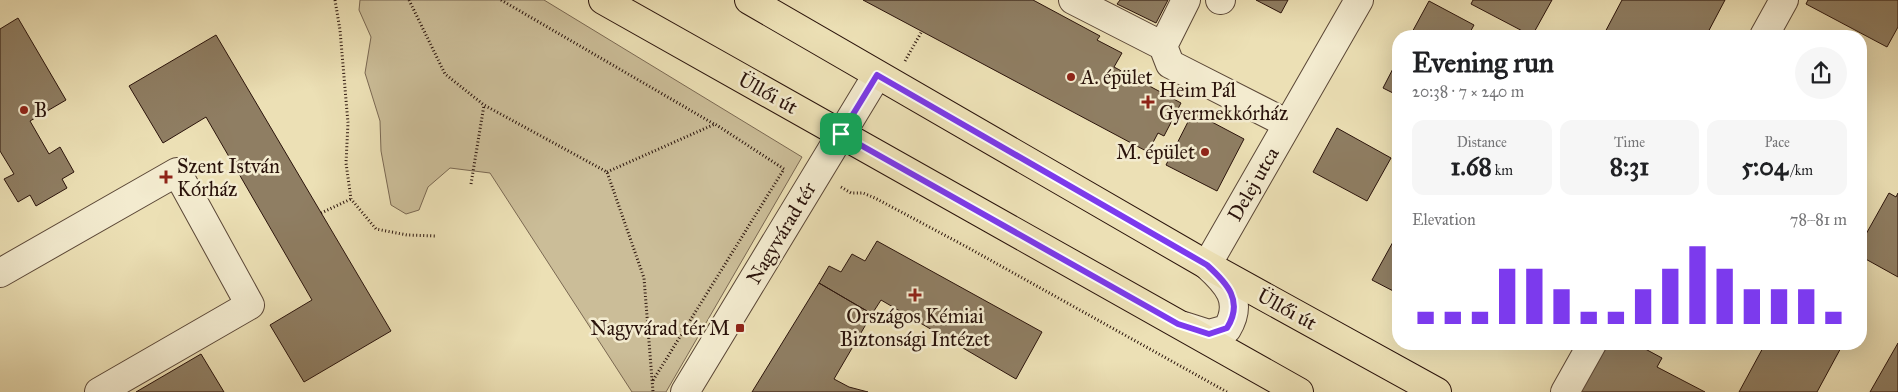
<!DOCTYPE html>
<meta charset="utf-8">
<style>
:root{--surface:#fff;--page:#f6f6f6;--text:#202124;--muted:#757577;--accent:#7c3aed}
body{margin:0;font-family:"IM FELL Great Primer",serif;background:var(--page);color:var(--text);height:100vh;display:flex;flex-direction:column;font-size:19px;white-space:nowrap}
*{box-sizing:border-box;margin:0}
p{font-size:16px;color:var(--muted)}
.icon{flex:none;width:28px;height:28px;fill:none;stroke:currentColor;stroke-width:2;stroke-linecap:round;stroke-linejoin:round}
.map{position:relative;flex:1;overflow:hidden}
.details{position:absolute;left:1392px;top:30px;width:475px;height:320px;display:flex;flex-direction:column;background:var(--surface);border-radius:20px;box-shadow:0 5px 20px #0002}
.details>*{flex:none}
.pin{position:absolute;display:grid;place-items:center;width:42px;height:42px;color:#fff;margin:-21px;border-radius:10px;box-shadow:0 2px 8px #0006}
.round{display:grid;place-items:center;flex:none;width:52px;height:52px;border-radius:26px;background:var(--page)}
.head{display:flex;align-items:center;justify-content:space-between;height:85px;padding:0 20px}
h1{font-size:28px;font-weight:700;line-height:38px}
.figures{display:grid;grid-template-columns:repeat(3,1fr);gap:8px;height:85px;padding:5px 20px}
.figures div{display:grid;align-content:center;border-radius:12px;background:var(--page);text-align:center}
.figures b{font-size:25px;font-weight:700}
.figures small{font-size:14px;font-weight:400}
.figures p{font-size:14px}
.chart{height:140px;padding:10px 20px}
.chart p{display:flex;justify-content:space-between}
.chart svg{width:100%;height:90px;margin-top:5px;stroke:var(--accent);stroke-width:6}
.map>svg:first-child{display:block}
.green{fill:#cbbd98;stroke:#7a6852}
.building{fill:#8f7e63;stroke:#2a130b}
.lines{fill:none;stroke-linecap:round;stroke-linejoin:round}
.minor-casing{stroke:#5a4636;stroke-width:30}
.major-casing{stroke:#2a130b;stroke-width:30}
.path{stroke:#2a130b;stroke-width:3;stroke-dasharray:1 2.5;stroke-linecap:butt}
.minor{stroke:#f3ebcf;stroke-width:28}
.major{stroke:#ece0b5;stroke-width:28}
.route-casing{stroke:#fff;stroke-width:10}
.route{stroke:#7c3aed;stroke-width:6}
.poi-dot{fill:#8f2418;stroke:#f3ebcf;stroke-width:2}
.labels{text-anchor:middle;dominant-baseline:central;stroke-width:5;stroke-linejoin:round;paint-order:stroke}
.poi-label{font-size:20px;fill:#2a130b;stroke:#f3ebcf;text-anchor:start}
.street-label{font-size:20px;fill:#2a130b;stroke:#f3ebcf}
</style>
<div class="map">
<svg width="1898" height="392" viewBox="0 0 1898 392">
<rect width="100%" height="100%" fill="#ece0b5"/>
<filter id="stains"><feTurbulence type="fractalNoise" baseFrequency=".004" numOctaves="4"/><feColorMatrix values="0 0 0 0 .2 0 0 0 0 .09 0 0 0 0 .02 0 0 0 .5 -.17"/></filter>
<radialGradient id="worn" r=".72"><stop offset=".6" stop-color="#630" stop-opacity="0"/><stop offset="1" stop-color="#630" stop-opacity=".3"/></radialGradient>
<path class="green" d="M360 0H544L802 157 666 392H632L490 173 450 168 428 187 419 210 406 214 391 205 381 151 380 121 365 73 371 37 359 10Z"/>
<path class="building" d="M863 0H1033L1100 36 1097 40 1122 53 1114 67 1181 103 1164 136 1158 133 1148 152Z
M1120 0H1168L1156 23 1117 4Z
M1256 0H1288L1281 13Z
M1473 0H1552L1532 36 1471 4Z
M1622 0H1725L1706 36H1603Z
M1808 0H1898V27L1887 47 1806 4Z
M1429 1 1474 25 1468 36H1410Z
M18 18 66 100 30 121 49 154 60 147 74 172 62 179 67 188 36 206 30 195 18 202 4 179 14 174 0 151V29Z
M216 35 391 331 304 382 270 325 312 300 206 117 163 143 129 86Z
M1399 57V96L1383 88Z
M1193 112 1244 139 1217 191 1166 165Z
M1337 128 1391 158 1367 201 1313 172Z
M1889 193 1896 197 1898 193V277L1862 257 1866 249 1861 247V243Z
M1399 231V294L1372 280Z
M877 241 1042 332 1016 379 881 300 872 314 819 283 829 266 841 272 852 254 865 261Z
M819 283 872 314 834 379 849 387 868 392H752Z
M1898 343V392H1870Z
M1606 344H1636L1662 358 1657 367 1705 392H1580Z
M1765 344H1843L1817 392H1739Z
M201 354 224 392H136Z"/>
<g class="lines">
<defs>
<path id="minor" d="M1073 0 1163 46 1186 0
M1220 0H1221
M1764 36 1784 0
M1163 46 1170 64 1288 124
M0 273 177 172 250 305 99 392
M1184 326 1209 334 1227 329C1244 301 1227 283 1207 265L1359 0
M685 392 877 75
M1565 392 1592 344"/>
<path id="major" d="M603 0 1299 392
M749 0 1207 265 1437 392"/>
</defs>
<use href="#minor" class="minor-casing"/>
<use href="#major" class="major-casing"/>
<path class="path" d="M335 0 340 30 348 123 346 163 351 199 376 229 407 235 435 236
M409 0 445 74 484 105 607 172 644 278 653 392
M501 0 714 124
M905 61 922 31
M607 172 715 124 784 169 652 382
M471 184 484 105
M841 187 851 193H863L875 198 965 246 1227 392
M321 213 351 199"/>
<use href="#minor" class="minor"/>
<use href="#major" class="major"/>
</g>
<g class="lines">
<defs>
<path id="route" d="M877 75 1207 265C1227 283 1244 301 1227 328L1209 334 1178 324 841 134Z"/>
</defs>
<use href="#route" class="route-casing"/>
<use href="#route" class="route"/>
</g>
<g class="poi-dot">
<circle cx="1071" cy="77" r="5"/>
<path d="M1145.5 94.5h5v5h5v5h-5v5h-5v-5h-5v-5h5z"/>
<circle cx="24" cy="110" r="5"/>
<circle cx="1205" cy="152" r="5"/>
<path d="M163.5 169.5h5v5h5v5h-5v5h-5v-5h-5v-5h5z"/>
<path d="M912.5 287.5h5v5h5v5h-5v5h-5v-5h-5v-5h5z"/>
<rect x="735" y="323" width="10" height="10" rx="2.5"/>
</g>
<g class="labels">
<g class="poi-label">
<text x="1081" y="77">A. épület</text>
<text x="1159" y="90">Heim Pál<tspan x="1159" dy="23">Gyermekkórház</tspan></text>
<text x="34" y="110">B</text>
<text x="1195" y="152" text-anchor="end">M. épület</text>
<text x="177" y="166">Szent István<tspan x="177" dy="23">Kórház</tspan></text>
<text x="915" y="316" text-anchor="middle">Országos Kémiai<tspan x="915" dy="23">Biztonsági Intézet</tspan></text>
<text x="730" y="328" text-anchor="end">Nagyvárad tér M</text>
</g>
<g class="street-label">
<text transform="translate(768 93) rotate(29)">Üllői út</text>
<text transform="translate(1253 184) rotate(-60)">Delej utca</text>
<text transform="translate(781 233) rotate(-59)">Nagyvárad tér</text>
<text transform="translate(1287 309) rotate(29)">Üllői út</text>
</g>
</g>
<rect width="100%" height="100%" filter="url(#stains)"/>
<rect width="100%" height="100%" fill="url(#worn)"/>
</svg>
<div class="pin" style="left:841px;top:134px;background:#1e9e55"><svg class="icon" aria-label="arrive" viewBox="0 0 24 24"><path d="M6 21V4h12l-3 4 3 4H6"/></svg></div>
<section class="details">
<div class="head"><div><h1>Evening run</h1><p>20:38 · 7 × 240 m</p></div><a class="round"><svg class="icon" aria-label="share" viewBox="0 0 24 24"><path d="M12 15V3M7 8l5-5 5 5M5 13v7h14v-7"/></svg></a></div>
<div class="figures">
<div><p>Distance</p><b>1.68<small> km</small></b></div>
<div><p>Time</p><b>8:31</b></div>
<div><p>Pace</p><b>5:04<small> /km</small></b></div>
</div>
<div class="chart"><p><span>Elevation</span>78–81 m</p>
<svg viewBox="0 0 160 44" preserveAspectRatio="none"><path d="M5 44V38M15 44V38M25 44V38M35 44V17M45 44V17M55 44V27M65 44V38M75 44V38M85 44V27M95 44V17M105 44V6M115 44V17M125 44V27M135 44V27M145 44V27M155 44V38"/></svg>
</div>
</section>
</div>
